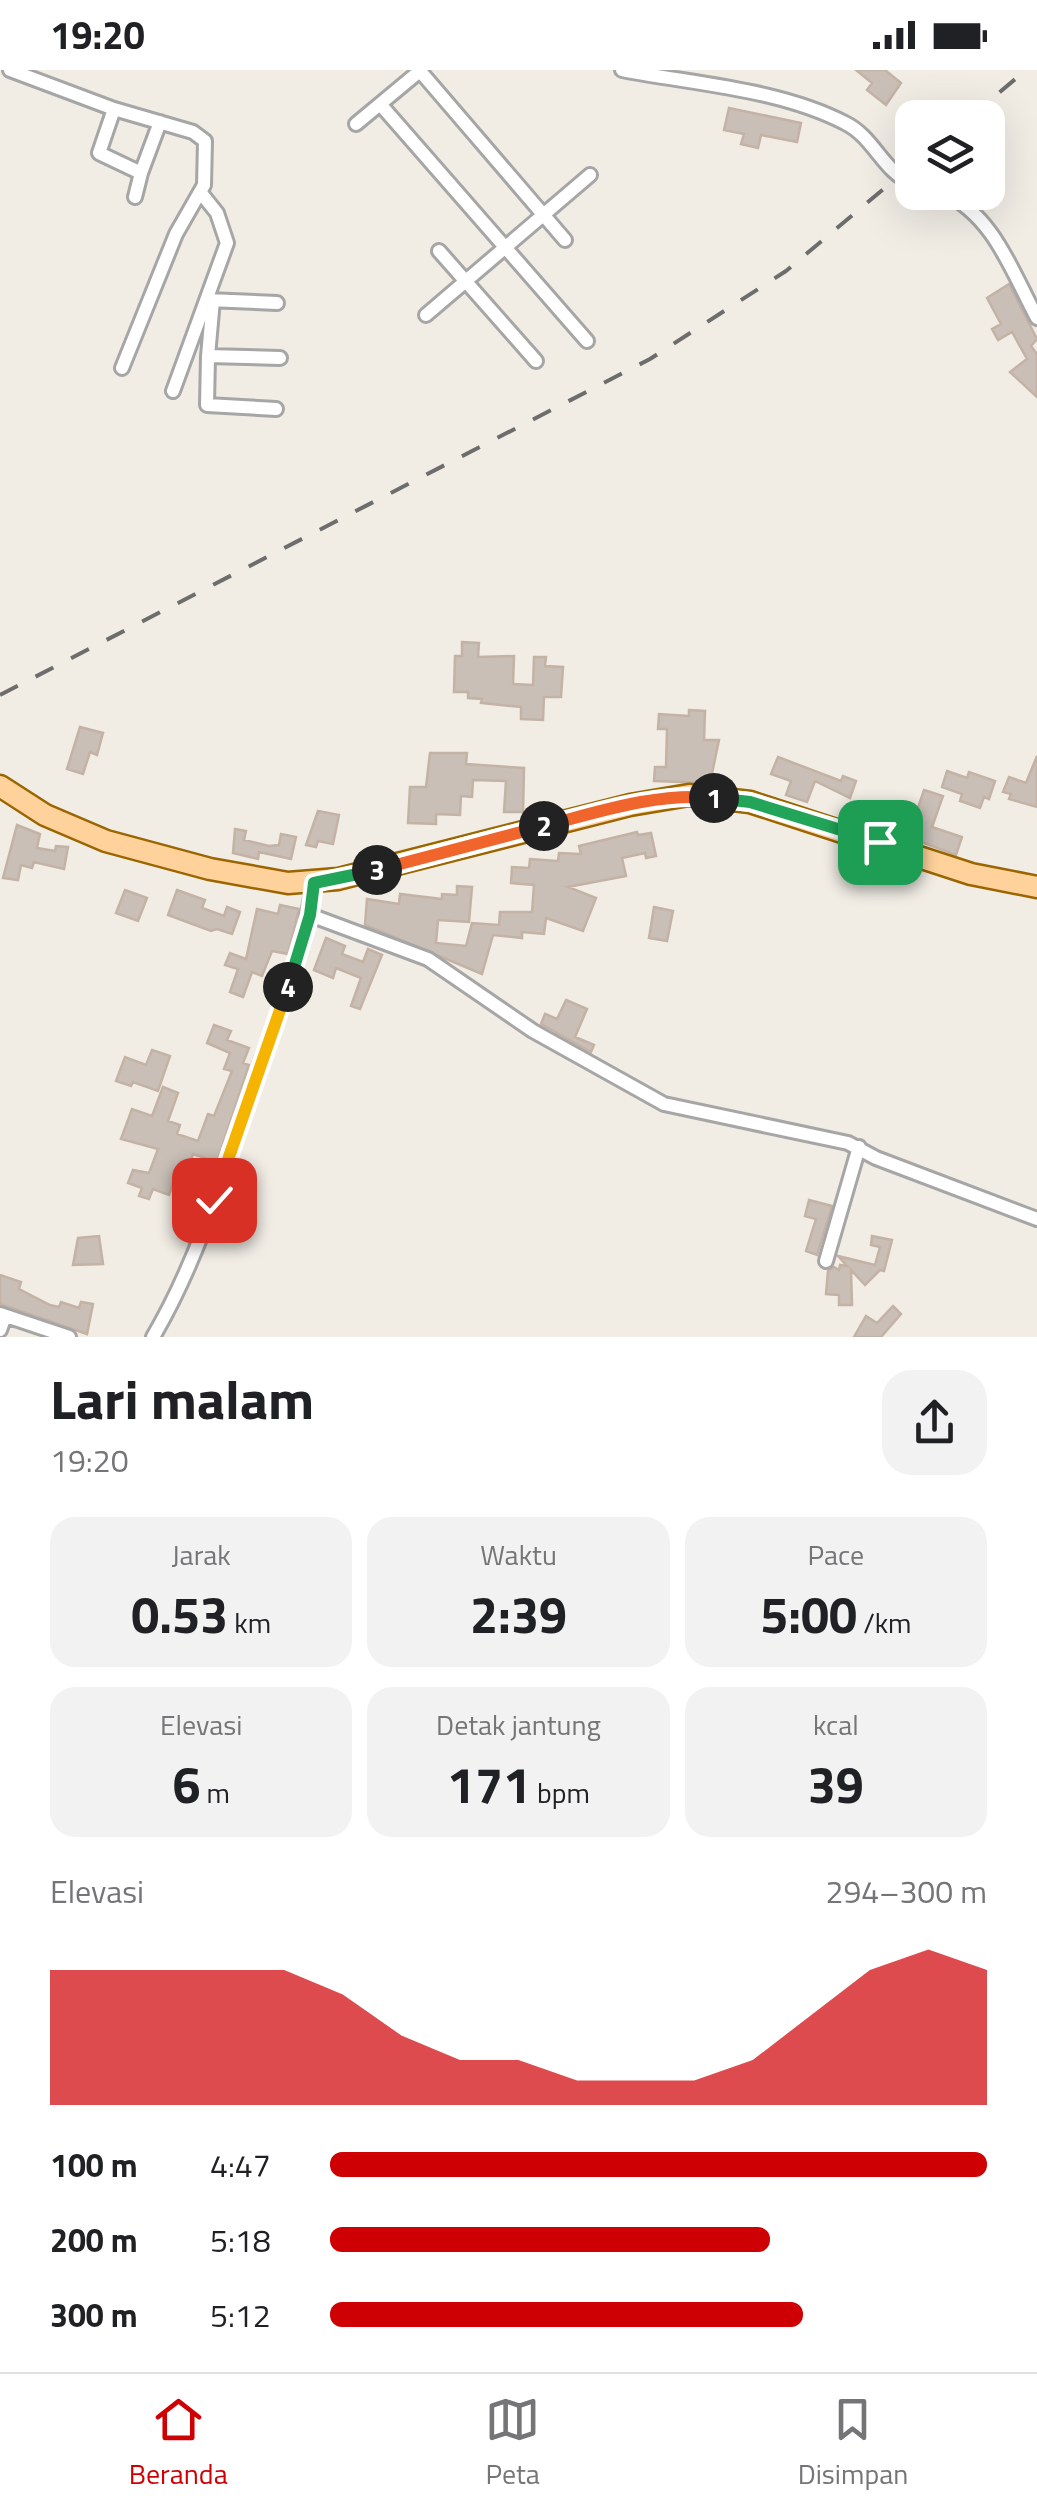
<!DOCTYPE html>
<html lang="id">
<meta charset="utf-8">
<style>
:root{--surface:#fff;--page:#f2f2f2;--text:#202124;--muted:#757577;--line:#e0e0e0;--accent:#cf0004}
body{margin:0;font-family:"Titillium Web",sans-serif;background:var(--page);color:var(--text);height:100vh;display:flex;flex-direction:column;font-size:38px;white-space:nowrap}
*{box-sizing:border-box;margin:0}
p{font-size:32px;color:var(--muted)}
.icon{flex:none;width:55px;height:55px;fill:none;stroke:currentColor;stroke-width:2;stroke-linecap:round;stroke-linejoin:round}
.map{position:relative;height:1267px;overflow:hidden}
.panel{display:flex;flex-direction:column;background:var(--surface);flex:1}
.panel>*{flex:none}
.fabs{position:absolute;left:895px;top:30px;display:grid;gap:20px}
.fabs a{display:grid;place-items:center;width:110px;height:110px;border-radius:20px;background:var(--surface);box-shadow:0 10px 40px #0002;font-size:50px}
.pin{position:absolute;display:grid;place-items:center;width:85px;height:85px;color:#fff;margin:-42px;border-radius:20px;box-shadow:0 5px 15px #0006}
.km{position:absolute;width:50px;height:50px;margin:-25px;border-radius:50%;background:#222;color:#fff;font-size:28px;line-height:50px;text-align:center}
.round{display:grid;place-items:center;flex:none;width:105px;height:105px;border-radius:30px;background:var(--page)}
.overview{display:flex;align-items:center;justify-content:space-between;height:170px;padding:0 50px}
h1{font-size:55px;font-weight:700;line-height:75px}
.metrics{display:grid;grid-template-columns:repeat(3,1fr);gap:15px;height:170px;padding:10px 50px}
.metrics div{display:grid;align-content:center;border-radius:25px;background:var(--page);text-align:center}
.metrics b{font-size:50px;font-weight:700}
.metrics small{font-size:28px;font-weight:400}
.metrics p{font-size:28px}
.chart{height:280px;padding:20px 50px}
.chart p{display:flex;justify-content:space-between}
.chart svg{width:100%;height:180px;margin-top:10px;fill:var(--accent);opacity:.7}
ul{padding:0 50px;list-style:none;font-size:32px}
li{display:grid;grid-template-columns:160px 120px 1fr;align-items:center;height:75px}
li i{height:25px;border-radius:12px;background:var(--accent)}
.status{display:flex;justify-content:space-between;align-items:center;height:70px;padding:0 50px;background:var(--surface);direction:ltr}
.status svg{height:28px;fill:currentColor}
.dock{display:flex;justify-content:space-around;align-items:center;height:140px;border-top:2px solid var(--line);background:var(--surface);font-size:28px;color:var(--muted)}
.dock a{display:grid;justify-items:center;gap:5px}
.dock .selected{color:var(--accent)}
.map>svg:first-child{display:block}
.building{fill:#c9bfb7;stroke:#c4b2a5;stroke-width:2.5}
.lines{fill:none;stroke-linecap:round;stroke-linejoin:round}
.street-casing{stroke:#a6a6a6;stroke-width:18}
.primary-casing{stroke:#9b6500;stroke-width:25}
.street{stroke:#fff;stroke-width:12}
.primary{stroke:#ffd29c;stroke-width:20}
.rail{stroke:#6d6d6d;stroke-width:4;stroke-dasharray:20 20;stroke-linecap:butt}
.split-1-casing{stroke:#fff;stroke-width:20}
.split-2-casing{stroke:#fff;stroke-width:20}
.split-3-casing{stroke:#fff;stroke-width:20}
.split-4-casing{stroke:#fff;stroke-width:20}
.split-5-casing{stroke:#fff;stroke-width:20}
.split-6-casing{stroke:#fff;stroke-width:20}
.split-1{stroke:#22a559;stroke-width:12}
.split-2{stroke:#f0652b;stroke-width:12}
.split-3{stroke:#f0652b;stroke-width:12}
.split-4{stroke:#22a559;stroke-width:12}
.split-5{stroke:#f5b400;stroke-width:12}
.split-6{stroke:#f5b400;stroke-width:12}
</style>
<div class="status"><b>19:20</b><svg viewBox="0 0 49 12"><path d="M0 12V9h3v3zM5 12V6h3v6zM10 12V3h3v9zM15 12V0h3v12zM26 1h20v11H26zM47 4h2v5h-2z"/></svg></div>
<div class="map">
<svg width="1037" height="1267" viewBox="0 0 1037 1267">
<rect width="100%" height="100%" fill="#f1ede5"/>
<path class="building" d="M856 0H885L901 13 886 35 867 20 872 13Z
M729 38 801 53 797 72 761 65 758 78 741 74 744 64 724 60Z
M1009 214 1037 269 1031 276 1037 284V327L1010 302 1027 289 1012 262 998 270 992 259 1001 254 987 228Z
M462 572 479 573 478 587 514 586 513 614 533 615 534 587H546L545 596 563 597 561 627H544L543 650 521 649V637L481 633 482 629 468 628V622H454L455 586H462Z
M689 640 705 641 704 670H719L710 713 654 711 655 697H666L667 659H658L659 644 689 646Z
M80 657 103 663 97 685 90 682 83 704 67 699Z
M430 683H467L466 694 524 698 523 742H504L506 711 473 710 472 727 461 726 460 745 436 744V754L408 753 410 717H426Z
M1037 686V737L1009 729 1011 724 1003 722 1009 707 1026 713Z
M778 687 841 711 843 706 856 711 850 728 815 711 807 732 786 725 791 711 771 704Z
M947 701 967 708 969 702 995 711 989 729 984 727 980 738 960 731 962 724 942 717Z
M924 720 943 726 932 757 962 767 956 785 886 759 890 747 912 755Z
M318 741 339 745 333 774 318 771 316 777 306 775Z
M17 755 40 764 37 778 55 781 56 776 68 777 64 799 34 792 32 798 21 795 18 810 3 808Z
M235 759 246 761 244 770 269 776 279 775 281 764 296 767 291 789 259 782 258 789 233 783Z
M637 762 638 765 651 763 656 786 646 788 645 783 622 788 626 806 568 817 596 828 583 861 546 848 544 864 522 862V868L493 865 482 904 365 855 367 829 399 834 400 824 442 829V824L457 825V816L472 817 469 852 438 850 436 873 466 876 472 853 499 855 500 842H532L534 815 511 813 512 797 529 798 530 789 558 791 559 783 581 784 579 776Z
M125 820 147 828 138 851 116 843Z
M177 820 205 830 202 838 224 846 227 837 240 842 232 864 217 859 211 861 168 845Z
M280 835 299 839 288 884 272 881 262 906 252 902 243 927 230 922 238 899 225 895 230 883 246 889 257 839 278 844Z
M654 837 673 841 667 871 649 868Z
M326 868 345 876 342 884 363 892 368 879 382 885 360 939 351 936 361 908 336 898 333 908 314 900Z
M566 930 587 939 575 967 594 975 591 982 541 954 545 944 557 949Z
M214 955 231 961 227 970 249 978 243 993 249 995 217 1092 193 1084 184 1109 176 1106 169 1125 153 1119 149 1129 139 1126 142 1118 128 1113 133 1100 149 1103 158 1079 121 1069 132 1039 152 1046 163 1017 178 1023 168 1051 180 1055 177 1064 198 1071 208 1044 214 1046 232 1001 224 999 230 983 207 973Z
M152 980 170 986 158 1021 133 1012 131 1016 116 1011 125 987 146 995Z
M809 1130 832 1136 817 1185 806 1181 816 1149 805 1146Z
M99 1166 103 1194 73 1195 78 1168Z
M872 1166 892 1170 884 1201 880 1200 865 1215 851 1200 852 1235H839V1225L826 1224 828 1201 834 1197 839 1200 840 1195 847 1196 838 1186 875 1195 880 1177 871 1175Z
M0 1205 21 1212 19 1219 50 1235 59 1237 61 1232 79 1238 81 1232 93 1234 87 1264 0 1234Z
M893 1236 901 1244 881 1267H854L866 1246 877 1253Z"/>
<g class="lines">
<defs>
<path id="street" d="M10 0 114 39 193 62 205 71 204 115 176 164 122 298
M622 0C695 14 779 19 845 53 874 67 883 102 912 113
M420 1 565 170
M380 34 587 271
M114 39 99 83 141 103 135 127
M356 54 421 0
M141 103 160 52
M942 122C994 145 1012 202 1037 248
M439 181 536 291
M208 230 277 233
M213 230 208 286 280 288
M426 245 590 105
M208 286 207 335 276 339
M173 321 227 173 217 143 201 123
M310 845 428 889 533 961 664 1034 848 1073 876 1088 1037 1149
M826 1191 859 1077
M0 1244 69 1267
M0 1260 5 1246
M153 1267C200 1187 225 1098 254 1011 277 946 305 881 313 813"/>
<path id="primary" d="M0 716 45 745 106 771 210 799 288 813 338 809 630 735 689 725 750 732 971 804 1037 817"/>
</defs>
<use href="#street" class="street-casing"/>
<use href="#primary" class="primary-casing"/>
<use href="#street" class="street"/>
<use href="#primary" class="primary"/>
<path class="rail" d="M969 48 1026 0
M0 625 650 289 786 201 912 95"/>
</g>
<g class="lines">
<defs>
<path id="split-1" d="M714 728 750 732 880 772"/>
<path id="split-2" d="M544 756C598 742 658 722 714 728"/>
<path id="split-3" d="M377 800 544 756"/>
<path id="split-4" d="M288 917 310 845 314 813 377 800"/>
<path id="split-5" d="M231 1081 288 917"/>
<path id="split-6" d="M214 1130 231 1081"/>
</defs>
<use href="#split-1" class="split-1-casing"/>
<use href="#split-2" class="split-2-casing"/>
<use href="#split-3" class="split-3-casing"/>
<use href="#split-4" class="split-4-casing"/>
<use href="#split-5" class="split-5-casing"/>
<use href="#split-6" class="split-6-casing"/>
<use href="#split-1" class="split-1"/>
<use href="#split-2" class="split-2"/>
<use href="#split-3" class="split-3"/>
<use href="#split-4" class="split-4"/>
<use href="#split-5" class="split-5"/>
<use href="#split-6" class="split-6"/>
</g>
</svg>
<div class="fabs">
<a><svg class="icon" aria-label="layers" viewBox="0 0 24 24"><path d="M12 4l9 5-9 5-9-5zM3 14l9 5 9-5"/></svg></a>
</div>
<div class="pin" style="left:880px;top:772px;background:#1e9e55"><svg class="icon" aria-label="arrive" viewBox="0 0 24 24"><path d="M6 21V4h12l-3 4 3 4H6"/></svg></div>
<div class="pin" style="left:214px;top:1130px;background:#d93025"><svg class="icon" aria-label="check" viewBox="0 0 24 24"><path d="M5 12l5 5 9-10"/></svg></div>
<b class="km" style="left:714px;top:728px">1</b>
<b class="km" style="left:544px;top:756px">2</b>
<b class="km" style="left:377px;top:800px">3</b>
<b class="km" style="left:288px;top:917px">4</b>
</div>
<section class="panel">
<div class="overview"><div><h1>Lari malam</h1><p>19:20</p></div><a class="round"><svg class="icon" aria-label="share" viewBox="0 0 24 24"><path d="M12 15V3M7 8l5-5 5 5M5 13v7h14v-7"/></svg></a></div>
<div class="metrics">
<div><p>Jarak</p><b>0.53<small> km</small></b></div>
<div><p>Waktu</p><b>2:39</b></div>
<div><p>Pace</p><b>5:00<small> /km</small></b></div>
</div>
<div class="metrics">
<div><p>Elevasi</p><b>6<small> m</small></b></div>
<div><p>Detak jantung</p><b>171<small> bpm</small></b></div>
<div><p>kcal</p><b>39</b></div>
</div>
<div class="chart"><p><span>Elevasi</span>294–300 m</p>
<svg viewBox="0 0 160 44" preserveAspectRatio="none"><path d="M0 44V11L10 11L20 11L30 11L40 11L50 17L60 27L70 33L80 33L90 38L100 38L110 38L120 33L130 22L140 11L150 6L160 11V44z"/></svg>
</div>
<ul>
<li><b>100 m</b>4:47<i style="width:100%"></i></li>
<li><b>200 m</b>5:18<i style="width:67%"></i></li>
<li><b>300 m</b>5:12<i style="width:72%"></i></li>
</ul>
</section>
<nav class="dock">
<a class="selected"><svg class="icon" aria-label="home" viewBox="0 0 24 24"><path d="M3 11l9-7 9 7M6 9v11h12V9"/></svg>Beranda</a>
<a><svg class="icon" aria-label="map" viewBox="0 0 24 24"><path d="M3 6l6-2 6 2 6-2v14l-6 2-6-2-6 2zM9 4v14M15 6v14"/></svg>Peta</a>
<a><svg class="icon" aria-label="saved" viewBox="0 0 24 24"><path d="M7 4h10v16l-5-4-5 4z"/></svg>Disimpan</a>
</nav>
